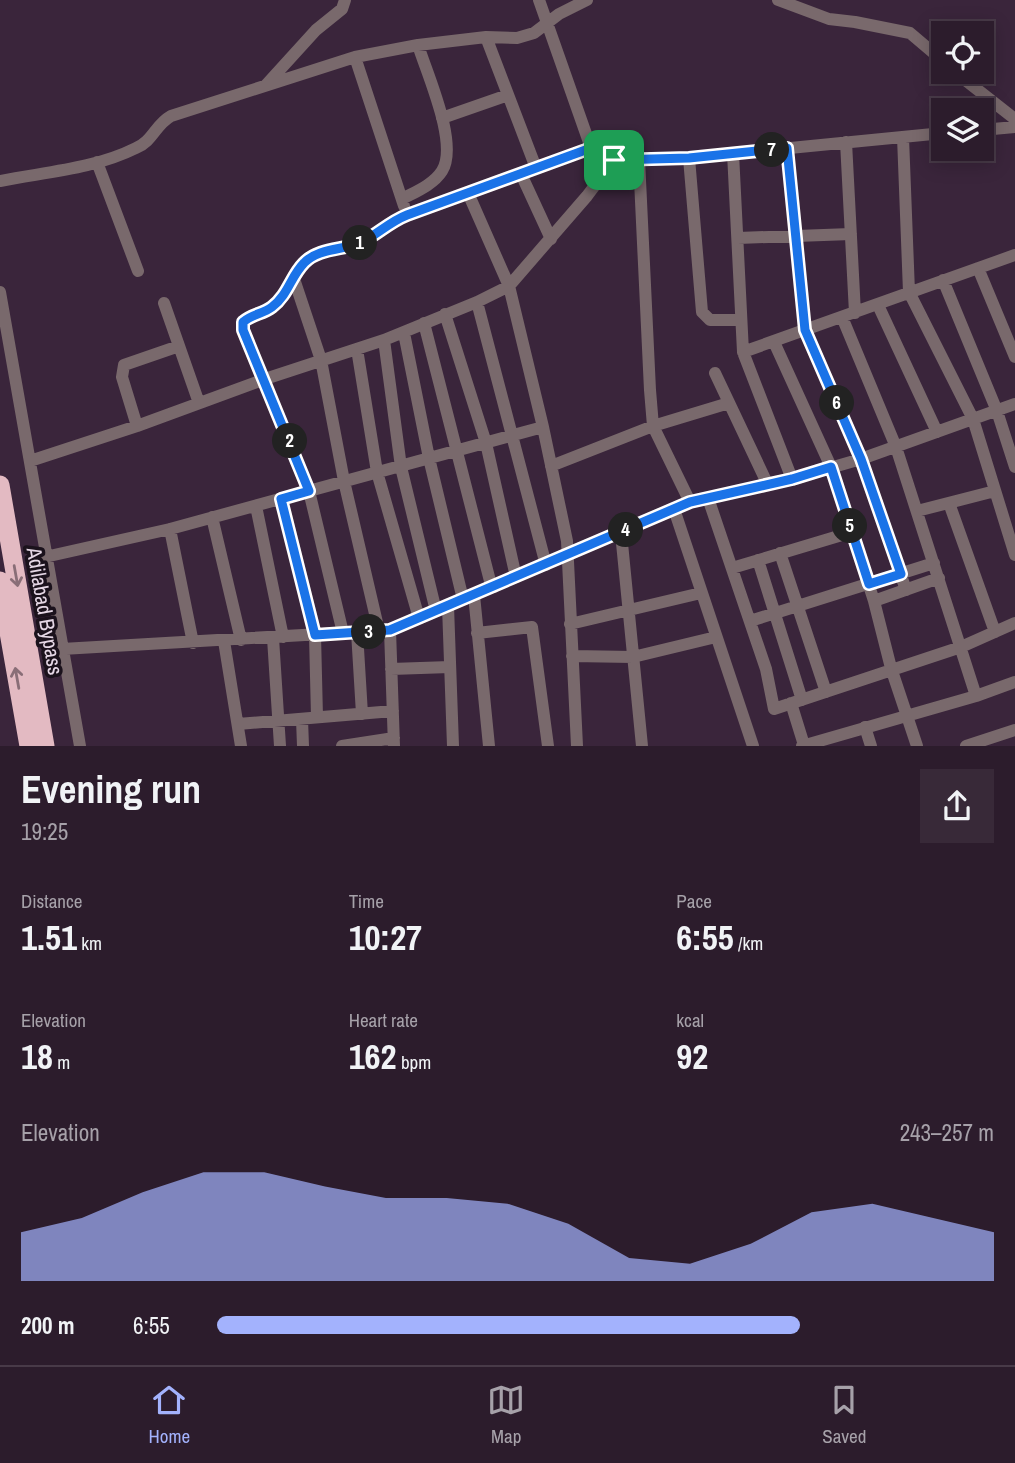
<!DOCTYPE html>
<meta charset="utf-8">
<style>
:root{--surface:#2c1c2c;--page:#382938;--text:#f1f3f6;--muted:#a6a1a9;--line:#483a48;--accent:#a3b2fd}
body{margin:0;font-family:"Archivo Narrow",sans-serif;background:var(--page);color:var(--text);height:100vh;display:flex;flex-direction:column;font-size:26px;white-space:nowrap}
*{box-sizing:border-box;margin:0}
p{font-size:23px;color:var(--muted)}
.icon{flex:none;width:38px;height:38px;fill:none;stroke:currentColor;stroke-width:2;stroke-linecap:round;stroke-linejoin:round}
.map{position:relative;height:746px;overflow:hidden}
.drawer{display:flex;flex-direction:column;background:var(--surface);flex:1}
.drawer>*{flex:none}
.tools{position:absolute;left:931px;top:21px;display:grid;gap:14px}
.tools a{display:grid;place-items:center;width:63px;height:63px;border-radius:0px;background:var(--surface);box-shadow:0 4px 18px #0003,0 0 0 2px var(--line);font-size:35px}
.pin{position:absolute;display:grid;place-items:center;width:60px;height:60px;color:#fff;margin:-30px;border-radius:14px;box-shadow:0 4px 10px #0006}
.km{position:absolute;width:35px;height:35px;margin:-18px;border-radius:50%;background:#222;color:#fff;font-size:19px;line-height:35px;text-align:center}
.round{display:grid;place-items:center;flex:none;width:74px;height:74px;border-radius:0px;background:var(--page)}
.head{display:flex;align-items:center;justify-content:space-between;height:119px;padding:0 21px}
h1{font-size:38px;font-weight:700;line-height:52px}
.figures{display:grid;grid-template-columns:repeat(3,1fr);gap:10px;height:119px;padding:7px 21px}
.figures div{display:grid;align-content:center}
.figures b{font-size:35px;font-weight:700}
.figures small{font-size:19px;font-weight:400}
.figures p{font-size:19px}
.chart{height:196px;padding:14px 21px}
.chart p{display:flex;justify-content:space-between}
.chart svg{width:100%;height:126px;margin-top:7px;fill:var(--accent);opacity:.7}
ul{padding:0 21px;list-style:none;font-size:23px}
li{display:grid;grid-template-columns:112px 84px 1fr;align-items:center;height:52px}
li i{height:18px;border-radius:9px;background:var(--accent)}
.tabs{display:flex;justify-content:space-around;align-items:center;height:98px;border-top:2px solid var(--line);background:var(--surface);font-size:19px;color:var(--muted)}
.tabs a{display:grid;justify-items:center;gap:4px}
.tabs .selected{color:var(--accent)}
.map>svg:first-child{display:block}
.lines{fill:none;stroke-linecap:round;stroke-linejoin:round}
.minor-tunnel{stroke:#544054;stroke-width:12;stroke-dasharray:12 6;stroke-linecap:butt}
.minor{stroke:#79696c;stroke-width:12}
.highway{stroke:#e3bac2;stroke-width:19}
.oneway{stroke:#896e77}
.route-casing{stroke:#fff;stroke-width:14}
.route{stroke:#1a73e8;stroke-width:9}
.labels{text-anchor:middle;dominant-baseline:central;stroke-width:7;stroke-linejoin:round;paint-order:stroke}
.street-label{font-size:21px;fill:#e5d7e5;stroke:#1b121c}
</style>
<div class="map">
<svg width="1015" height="746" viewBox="0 0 1015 746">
<rect width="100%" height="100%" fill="#3a253b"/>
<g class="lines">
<path class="minor-tunnel" d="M22 647 51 642"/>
<path class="minor" d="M539 0 591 148C606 160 620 160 639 159
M778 0 829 19 855 22 910 33 943 61
M486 37 536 168
M355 57 404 206
M955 72 1015 119
M266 85 316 30 342 9 345 0
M442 118 508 95
M982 130 1015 127
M903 137 909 292 973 419 1015 555
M846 142 855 313
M787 148 805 330 861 459 906 590
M733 153 743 352 1015 255
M689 158 702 312 710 320H741
M97 162 138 271
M521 174 551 239
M0 181C45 172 94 169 136 148 153 141 155 125 171 116L355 57 418 45 486 37 517 38 534 33 559 14 587 0
M468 193 509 286 587 196 614 160
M402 199C415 192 433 185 442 171 459 144 427 74 418 45
M738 238 851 234
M978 268 1015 357
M294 279 321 360 344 481 379 631
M943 280 997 411 1015 467
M0 292 80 746
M477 302 546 565
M164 303 199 403
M878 305 937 432
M445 314 486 443 516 577
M842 317 896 447 976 696
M424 323 490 581 494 587
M404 333 429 458 461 591 465 599
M384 340 401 467 436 611
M774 342 831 467 874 601 891 668 917 746
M357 349 377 472 419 618
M743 352 792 479
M715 373 767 483
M137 426 122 377 124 365 179 346
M30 461 137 426 265 379 384 340 477 302 509 286 543 427 567 541 577 746
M551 466 653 426 729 403
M708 498 766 669 774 709 961 647 1015 623
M281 499 315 635 317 717
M690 502 653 426 650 390 639 159 689 158 943 133
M949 503 995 632
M256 506 283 637
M674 509 753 746
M917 511 995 491
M212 517 241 640
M170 529 193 643
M621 533 642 746
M780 553 826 692
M45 557 170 529 543 427
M758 560 802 700
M732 568 852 532
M474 595 489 746
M874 601 939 578
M448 606 453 746
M750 621 934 563
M570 624 701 593
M390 630 394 746
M357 632 362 714
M343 633 309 491 243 330V322C251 314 263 314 272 307 288 295 291 277 304 263 318 248 343 250 360 243 377 235 389 222 407 215L591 148
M477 633 532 627 548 746
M273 638 280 746
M224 641 241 746
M62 649 390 630 690 502 792 479 861 459 1015 404
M572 656 633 657 716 637
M391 669 450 667
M791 703 804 745
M302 719 303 746
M238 724 393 711
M865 727 871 746
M342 746 394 738
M802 746 976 696 1015 682
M966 746 1015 730"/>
<path class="highway" d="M0 485 45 746
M0 581 29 746"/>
</g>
<defs><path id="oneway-shaft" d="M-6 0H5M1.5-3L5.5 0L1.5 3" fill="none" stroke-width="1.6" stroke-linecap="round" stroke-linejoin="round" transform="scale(1.75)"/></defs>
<g class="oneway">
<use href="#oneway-shaft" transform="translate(16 576) rotate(80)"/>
<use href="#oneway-shaft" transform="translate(17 678) rotate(-100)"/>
</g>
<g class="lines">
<defs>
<path id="route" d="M591 148 598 154 614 160 689 158 787 148 805 330 861 459 901 574 869 584 831 467 792 479 690 502 390 630 315 635 281 499 309 491 243 330V322C252 314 263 314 272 307 288 295 291 276 304 263 318 248 343 250 360 243 377 235 389 222 407 215Z"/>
</defs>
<use href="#route" class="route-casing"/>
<use href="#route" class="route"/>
</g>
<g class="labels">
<g class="street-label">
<text transform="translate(45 611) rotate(80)">Adilabad Bypass</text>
</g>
</g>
</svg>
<div class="tools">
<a><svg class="icon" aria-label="locate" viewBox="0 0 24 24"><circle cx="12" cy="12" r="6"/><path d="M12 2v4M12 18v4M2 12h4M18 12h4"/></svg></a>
<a><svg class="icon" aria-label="layers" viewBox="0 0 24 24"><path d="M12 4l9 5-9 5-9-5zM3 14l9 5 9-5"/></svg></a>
</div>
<div class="pin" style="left:614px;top:160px;background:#1e9e55"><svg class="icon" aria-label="arrive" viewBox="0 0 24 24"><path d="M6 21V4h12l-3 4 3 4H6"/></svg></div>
<b class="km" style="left:360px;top:243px">1</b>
<b class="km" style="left:290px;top:441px">2</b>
<b class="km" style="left:369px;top:632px">3</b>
<b class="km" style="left:626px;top:530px">4</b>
<b class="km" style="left:850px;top:526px">5</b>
<b class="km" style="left:837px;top:403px">6</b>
<b class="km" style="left:772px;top:150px">7</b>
</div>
<section class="drawer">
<div class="head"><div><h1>Evening run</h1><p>19:25</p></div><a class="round"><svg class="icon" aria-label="share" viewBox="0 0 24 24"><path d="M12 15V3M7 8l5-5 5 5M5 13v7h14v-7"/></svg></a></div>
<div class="figures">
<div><p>Distance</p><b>1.51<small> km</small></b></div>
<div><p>Time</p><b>10:27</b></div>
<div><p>Pace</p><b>6:55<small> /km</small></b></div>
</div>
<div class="figures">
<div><p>Elevation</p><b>18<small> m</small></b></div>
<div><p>Heart rate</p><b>162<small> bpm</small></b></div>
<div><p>kcal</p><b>92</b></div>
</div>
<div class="chart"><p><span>Elevation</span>243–257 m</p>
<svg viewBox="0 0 160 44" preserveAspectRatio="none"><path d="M0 44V27L10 22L20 13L30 6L40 6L50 11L60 15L70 15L80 17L90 24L100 36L110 38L120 31L130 20L140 17L150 22L160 27V44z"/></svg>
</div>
<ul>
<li><b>200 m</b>6:55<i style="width:75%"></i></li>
</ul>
</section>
<nav class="tabs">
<a class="selected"><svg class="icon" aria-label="home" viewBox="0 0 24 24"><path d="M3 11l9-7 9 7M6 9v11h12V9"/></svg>Home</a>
<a><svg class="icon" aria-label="map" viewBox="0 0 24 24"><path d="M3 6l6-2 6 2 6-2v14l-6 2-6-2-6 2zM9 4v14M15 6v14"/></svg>Map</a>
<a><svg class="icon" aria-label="saved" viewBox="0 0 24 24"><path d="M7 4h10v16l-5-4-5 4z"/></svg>Saved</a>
</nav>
